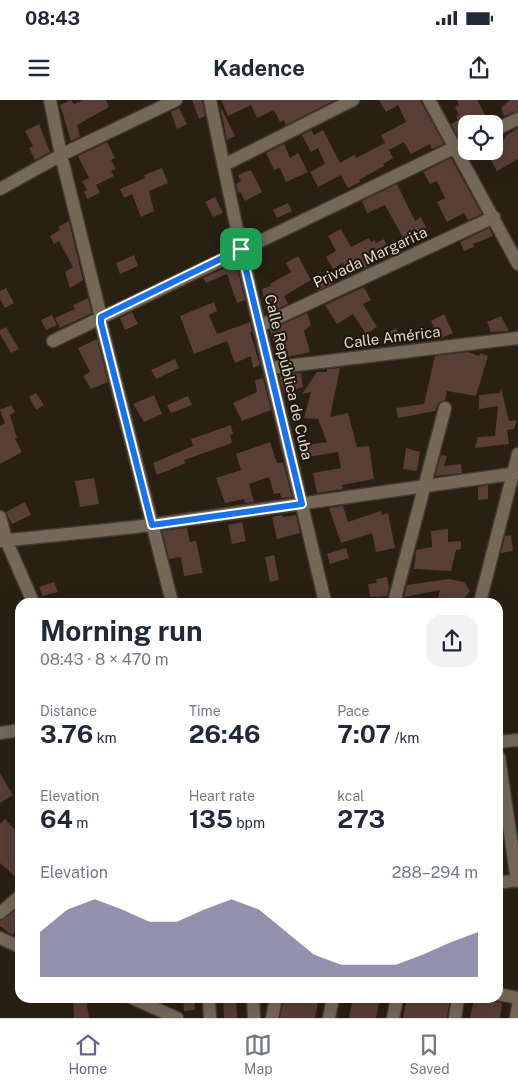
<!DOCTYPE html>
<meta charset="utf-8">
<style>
:root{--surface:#fff;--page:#f2f2f3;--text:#1f2937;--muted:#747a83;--line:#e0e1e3;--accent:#67638c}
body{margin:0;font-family:"Public Sans",sans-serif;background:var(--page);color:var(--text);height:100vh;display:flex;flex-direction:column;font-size:19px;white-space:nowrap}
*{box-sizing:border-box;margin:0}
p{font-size:16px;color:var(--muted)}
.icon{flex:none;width:28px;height:28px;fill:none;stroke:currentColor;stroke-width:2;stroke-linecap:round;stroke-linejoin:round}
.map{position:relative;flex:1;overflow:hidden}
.sheet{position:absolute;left:15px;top:498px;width:488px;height:405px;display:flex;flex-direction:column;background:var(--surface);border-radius:15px;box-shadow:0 5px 20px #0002}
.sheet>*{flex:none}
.fabs{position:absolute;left:458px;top:15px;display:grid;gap:10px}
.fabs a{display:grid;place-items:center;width:45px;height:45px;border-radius:10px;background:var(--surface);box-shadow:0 5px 20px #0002;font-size:25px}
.pin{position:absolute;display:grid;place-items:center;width:42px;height:42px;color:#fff;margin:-21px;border-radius:10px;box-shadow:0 2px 8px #0006}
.round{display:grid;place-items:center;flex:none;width:52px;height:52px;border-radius:15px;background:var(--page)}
.summary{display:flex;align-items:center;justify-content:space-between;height:85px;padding:0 25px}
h1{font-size:28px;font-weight:700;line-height:38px}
.figures{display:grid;grid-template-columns:repeat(3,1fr);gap:8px;height:85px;padding:5px 25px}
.figures div{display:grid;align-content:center}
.figures b{font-size:25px;font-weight:700}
.figures small{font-size:14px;font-weight:400}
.figures p{font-size:14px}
.chart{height:140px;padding:10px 25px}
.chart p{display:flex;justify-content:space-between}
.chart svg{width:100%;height:90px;margin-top:5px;fill:var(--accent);opacity:.7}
.status{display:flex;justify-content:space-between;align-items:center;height:35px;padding:0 25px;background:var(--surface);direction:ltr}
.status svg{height:14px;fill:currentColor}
header{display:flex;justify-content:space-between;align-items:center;height:65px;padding:0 25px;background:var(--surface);font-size:22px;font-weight:700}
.menu{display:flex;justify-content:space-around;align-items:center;height:70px;border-top:1px solid var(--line);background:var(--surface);font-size:14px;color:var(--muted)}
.menu a{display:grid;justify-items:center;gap:2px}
.menu .current{color:var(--accent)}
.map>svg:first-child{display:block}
.building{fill:#593d37}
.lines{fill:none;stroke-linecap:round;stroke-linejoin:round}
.minor-casing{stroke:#433a32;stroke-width:15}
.minor{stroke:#756859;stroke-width:12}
.route-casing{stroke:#fff;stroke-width:10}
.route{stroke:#1a73e8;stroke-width:6}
.labels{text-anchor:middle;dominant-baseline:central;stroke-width:4;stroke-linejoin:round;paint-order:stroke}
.street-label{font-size:15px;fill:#ddd6cd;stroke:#20160a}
</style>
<div class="status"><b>08:43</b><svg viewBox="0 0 49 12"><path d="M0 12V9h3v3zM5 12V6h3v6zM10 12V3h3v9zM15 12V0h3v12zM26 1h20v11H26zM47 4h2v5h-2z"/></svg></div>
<header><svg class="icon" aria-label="menu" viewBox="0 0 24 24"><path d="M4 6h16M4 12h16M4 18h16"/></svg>Kadence<svg class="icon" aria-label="share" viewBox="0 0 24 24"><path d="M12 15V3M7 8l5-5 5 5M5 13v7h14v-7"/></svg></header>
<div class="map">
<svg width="518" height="918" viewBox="0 0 518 918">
<rect width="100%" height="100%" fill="#2a1f13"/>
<path class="building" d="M71 0 74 4 83 0H106L109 7 77 25 80 37 71 41 60 5Z
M192 0H202L205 16 199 19Z
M221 0H335L286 25 284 20 280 22 274 10 257 18 251 5 228 16Z
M379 0H420L444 44 432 49 430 44 411 54 404 42 389 50 393 58 383 64 384 66 359 80 360 82 348 88 341 75 318 87 310 72 325 64 318 48 311 52 302 35 311 30 314 35 323 30 340 63 354 55 356 58 385 43 381 35 406 22 398 5 386 12Z
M457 0H477L488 20 482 24H466V32L458 37 451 24 458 20 456 16 459 15 455 7 459 5Z
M510 0H518V11L504 16 501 8Z
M220 6 235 36 227 40Z
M179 8 187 24 177 29 171 12Z
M39 24 50 52 35 60 29 48 33 46 25 31Z
M518 28V59L497 71 486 51H494V38H496L500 45 507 35Z
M107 42 115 58 111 60 116 69 111 71 114 76 96 85 100 93 87 99 84 91 87 90 82 81 89 78 78 56Z
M284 44 290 58 298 53 308 72 286 82 280 68 274 70 266 53Z
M451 58 482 114 468 120 464 113 447 122 437 102 445 98 437 81 430 84 423 72Z
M162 68 168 83 149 91 154 111 141 117 132 94 124 98 120 89 145 78 144 75Z
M251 70 262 92 245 101 240 92 238 93 236 84 241 81 238 75Z
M397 84 415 121 421 117 429 134 407 145 385 105 367 113 362 101Z
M215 97 223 113 213 117 205 102Z
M288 103 292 111 277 118 273 110Z
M69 121 83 180 70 188 65 172 73 167 59 141 54 144 50 136 60 130 58 127Z
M489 128 493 136 473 144 474 147 464 151 460 142Z
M341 129 351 147 369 138 371 142 375 140 376 143 384 139 392 155 349 175 343 163 333 169 326 157 336 151 328 136Z
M134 155 138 166 120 174 116 163Z
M298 156 311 180 284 196 288 204 267 214 262 189 271 186 270 184 291 172 286 163Z
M236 163 245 200 237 203 227 174 206 183 203 178Z
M328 172 333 183 317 191 312 180Z
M364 187 371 200 363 204 377 227 366 234 353 214 337 224 325 205Z
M6 188 14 203 5 208 0 199V191Z
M88 198 92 213 60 228 55 218 75 209 73 205Z
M214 202 217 211 209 215 217 234 250 222 252 231 250 232 260 265 253 268 251 256 235 263 227 241 194 254 180 216Z
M132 212 138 224 125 230 120 218Z
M307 213 311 225 304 231 310 252 279 259 270 230Z
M444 214 453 233 440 239 431 221Z
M52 215 57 225 46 230 41 220Z
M501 216 509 231 491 232 487 222Z
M6 227 19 249 11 253 0 234V230Z
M396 228 404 242 393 245 386 234Z
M97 239 108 282 91 289 83 276 90 272 78 248Z
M468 252 479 256 480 253 488 256 476 296 447 291 445 300 438 303 435 311 398 318 396 308 424 304 435 256Z
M175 259 179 268 156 279 151 270Z
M340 268 330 317 348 313 357 347 369 346 374 379 342 385 343 389 317 393 313 373 341 368 338 352 307 357 305 345 327 342 318 319 304 318 311 292 302 294 317 272H327V269Z
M301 273 303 287 284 293 279 275Z
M263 278 271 310 242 321 233 303 257 292 255 280Z
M501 288 509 321 517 320 514 329 507 330 509 344 475 348 478 337 495 336 498 306 479 309V295L500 293Z
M36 293 44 305 36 310 29 297Z
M154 295 162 314 144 322 133 304Z
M188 296 192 305 171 313 167 305Z
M11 305 15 312 10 315 17 338 15 339 22 352 0 364V326L5 323 0 310Z
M231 325 233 334 230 335 232 343 184 360 186 363 157 375 153 363 193 346 191 339Z
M270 342 277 363 283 362 292 397 281 398 280 393 274 394 269 377 249 384 254 402 245 403 244 399 225 403 216 378 241 370 236 354Z
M406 348 420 352 417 371 403 369Z
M441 355 447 356 444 366 461 364 462 373 435 376Z
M94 378 99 404 80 407 75 381Z
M488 385V399L478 400V387Z
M25 402 31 415 12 424 6 412Z
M343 406 348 422 381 411 382 415 388 413 395 448 376 452 372 433 341 443 329 408Z
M282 415 283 417 296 415 300 433 277 439 272 417Z
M242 422 246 441 232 444 228 425Z
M187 428 190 442 196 441 203 473 184 476 181 457 169 459 162 431Z
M448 429V442L461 441V449L456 450 451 471 414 469 416 450 432 447 431 431Z
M511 435 513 451 501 453 505 436Z
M346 448 349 458 330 464 327 454Z
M274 455 279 480 270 482 265 457Z
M387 477 389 488 387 496 370 497 368 484 377 483 376 479Z
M449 479 464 482 470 491 461 502H437L440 490 404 497 407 485Z
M54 482 58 492 43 496 39 487Z
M0 673 13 695 0 703Z
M5 719 20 735V781L0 763V724Z
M17 809 20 812V828L12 835 0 826V821Z
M73 898H86L89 918H74Z
M194 898 195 910 184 911 183 899Z
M223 898H236L237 918H224Z
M284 898H319L315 918H280Z
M353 898H380L376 918H349Z
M407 898H450L447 918H403Z
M474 898 502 903 500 918H470Z"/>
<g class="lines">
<defs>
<path id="minor" d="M50 0 61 55 101 217V223L172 502
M210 0 241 149 325 502
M429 0 518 164
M494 30 518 19
M224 65 353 0
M0 89 61 55 176 0
M260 226 494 117
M53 241 466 42
M271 268 518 238
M0 417 6 440 33 502
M0 441 135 427 518 373
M394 502 445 308
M480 502 518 354
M0 633 20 630
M498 642 518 640
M499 657 517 781
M498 783 518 780
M0 813 20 796
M0 838 20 847
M498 894 518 898
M132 898 177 918
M209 898 210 918
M253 898 254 918
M272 918 276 898
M329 918 333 898
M393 918 397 898
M455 918 458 898
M516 918 518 906"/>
</defs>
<use href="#minor" class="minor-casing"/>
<use href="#minor" class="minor"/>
</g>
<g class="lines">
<defs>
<path id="route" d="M241 149 302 404 152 425 101 223V217Z"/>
</defs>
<use href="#route" class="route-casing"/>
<use href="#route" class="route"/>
</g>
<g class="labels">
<g class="street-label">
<text transform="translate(370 157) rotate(-25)">Privada Margarita</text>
<text transform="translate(392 237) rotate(-7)">Calle América</text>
<text transform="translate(289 277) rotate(77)">Calle República de Cuba</text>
</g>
</g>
</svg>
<div class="fabs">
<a><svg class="icon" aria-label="locate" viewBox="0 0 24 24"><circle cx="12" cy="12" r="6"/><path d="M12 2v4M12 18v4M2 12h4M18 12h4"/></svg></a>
</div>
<div class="pin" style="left:241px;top:149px;background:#1e9e55"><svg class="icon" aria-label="arrive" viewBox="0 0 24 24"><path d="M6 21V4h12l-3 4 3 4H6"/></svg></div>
<section class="sheet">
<div class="summary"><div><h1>Morning run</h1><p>08:43 · 8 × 470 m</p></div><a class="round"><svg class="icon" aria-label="share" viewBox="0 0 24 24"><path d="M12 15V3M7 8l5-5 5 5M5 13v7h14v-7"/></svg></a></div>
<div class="figures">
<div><p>Distance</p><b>3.76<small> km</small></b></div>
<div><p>Time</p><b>26:46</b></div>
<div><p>Pace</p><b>7:07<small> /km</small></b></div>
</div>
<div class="figures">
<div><p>Elevation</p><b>64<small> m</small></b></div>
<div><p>Heart rate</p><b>135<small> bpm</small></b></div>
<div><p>kcal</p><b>273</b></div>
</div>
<div class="chart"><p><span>Elevation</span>288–294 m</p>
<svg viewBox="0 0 160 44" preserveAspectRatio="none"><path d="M0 44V22L10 11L20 6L30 11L40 17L50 17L60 11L70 6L80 11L90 22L100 33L110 38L120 38L130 38L140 33L150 27L160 22V44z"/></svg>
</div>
</section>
</div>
<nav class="menu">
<a class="current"><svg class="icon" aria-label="home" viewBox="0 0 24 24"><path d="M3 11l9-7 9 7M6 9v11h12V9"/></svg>Home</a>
<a><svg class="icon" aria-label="map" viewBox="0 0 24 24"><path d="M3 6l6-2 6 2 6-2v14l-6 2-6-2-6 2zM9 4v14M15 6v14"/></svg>Map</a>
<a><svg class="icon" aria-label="saved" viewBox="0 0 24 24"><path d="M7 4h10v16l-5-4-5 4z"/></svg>Saved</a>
</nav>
